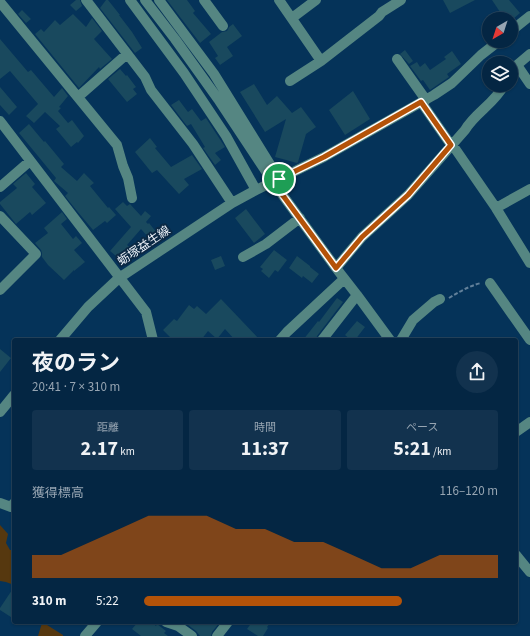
<!DOCTYPE html>
<html lang="ja">
<meta charset="utf-8">
<style>
:root{--surface:#042643;--page:#12324e;--text:#f1f3f6;--muted:#97a5b2;--line:#25435c;--accent:#b45309}
body{margin:0;font-family:"Source Sans 3","Noto Sans JP",sans-serif;background:var(--page);color:var(--text);height:100vh;display:flex;flex-direction:column;font-size:15px;white-space:nowrap}
*{box-sizing:border-box;margin:0}
p{font-size:13px;color:var(--muted)}
.icon{flex:none;width:22px;height:22px;fill:none;stroke:currentColor;stroke-width:2;stroke-linecap:round;stroke-linejoin:round}
.map{position:relative;flex:1;overflow:hidden}
.details{position:absolute;left:12px;top:338px;width:506px;height:286px;display:flex;flex-direction:column;background:var(--surface);border-radius:4px;box-shadow:0 1px 3px #0004,0 0 0 1px var(--line)}
.details>*{flex:none}
.needle{width:26px;rotate:219deg}
.buttons{position:absolute;left:482px;top:12px;display:grid;gap:8px}
.buttons a{display:grid;place-items:center;width:36px;height:36px;border-radius:50%;background:var(--surface);box-shadow:0 1px 3px #0004,0 0 0 1px var(--line);font-size:20px}
.pin{position:absolute;display:grid;place-items:center;width:34px;height:34px;color:#fff;margin:-17px;border:2px solid #fff;border-radius:50%;box-shadow:0 1px 4px #0007}
.round{display:grid;place-items:center;flex:none;width:42px;height:42px;border-radius:21px;background:var(--page)}
.headline{display:flex;align-items:center;justify-content:space-between;height:68px;padding:0 20px}
h1{font-size:22px;font-weight:700;line-height:30px}
.stats{display:grid;grid-template-columns:repeat(3,1fr);gap:6px;height:68px;padding:4px 20px}
.stats div{display:grid;align-content:center;border-radius:4px;background:var(--page);text-align:center}
.stats b{font-size:20px;font-weight:700}
.stats small{font-size:11px;font-weight:400}
.stats p{font-size:11px}
.chart{height:112px;padding:8px 20px}
.chart p{display:flex;justify-content:space-between}
.chart svg{width:100%;height:72px;margin-top:4px;fill:var(--accent);opacity:.7}
ul{padding:0 20px;list-style:none;font-size:13px}
li{display:grid;grid-template-columns:64px 48px 1fr;align-items:center;height:30px}
li i{height:10px;border-radius:5px;background:var(--accent)}
.map>svg:first-child{display:block}
.green{fill:#56380f}
.building{fill:#19495e}
.lines{fill:none;stroke-linecap:round;stroke-linejoin:round}
.path{stroke:#62809a;stroke-width:2;stroke-dasharray:4 2;stroke-linecap:butt}
.minor{stroke:#558682;stroke-width:10}
.route-casing{stroke:#fff;stroke-width:8}
.route{stroke:#b45309;stroke-width:5}
.labels{text-anchor:middle;dominant-baseline:central;stroke-width:4;stroke-linejoin:round;paint-order:stroke}
.street-label{font-size:12px;fill:#eef3fa;stroke:#0b2944}
</style>
<div class="map">
<svg width="530" height="636" viewBox="0 0 530 636">
<rect width="100%" height="100%" fill="#053359"/>
<path class="green" d="M0 525 8 534 6 543 10 550H14V585L6 582 0 581Z
M42 623 47 625 63 635V636H38Z"/>
<path class="building" d="M76 0H80L82 6 76 11 70 5Z
M106 0H108L120 15H119L132 32 142 48 135 53 100 8Z
M167 0H187L195 11 193 13 211 34 200 43Z
M443 0H475L450 13Z
M492 0H509L520 13 513 19H504L499 13 500 12Z
M22 10 31 19 26 23 18 14Z
M73 14 86 27 92 18 102 31 94 39 112 59 100 69 99 67 79 88 35 34 41 29 44 32 55 20 60 25Z
M233 24 242 36 227 47 233 56 220 65 215 58 218 56 209 42 222 32 227 31 229 27Z
M0 39 28 72 31 70 54 97 62 88 68 96 59 107 61 108 58 111 68 123 72 120 84 136 78 143 77 142 71 147 56 129 60 126 45 112 34 123 26 116 38 104 10 71 0 79Z
M405 50 413 61 409 64 400 54Z
M452 51 461 64 447 74 449 77 430 90 423 80 421 81 410 66 417 62 420 67 425 63 430 70 446 59 444 57Z
M120 69 126 76 127 75 136 87 133 89 137 94 127 102 108 79Z
M254 84 267 105 277 96 292 113 301 107 316 127 306 134 298 162 297 163 275 157 286 119 265 132 240 92Z
M0 87 17 107 9 115 0 105Z
M353 91 370 119 345 135 329 110Z
M179 100 188 112 192 109 201 121 206 118 225 147 215 153 221 160 215 165 203 148 205 147 191 124 187 126 171 105Z
M29 124 44 142 45 141 64 164 61 167 77 181 84 173 94 183 90 186 108 208 109 207 116 215 107 223 105 221 93 230 77 211 65 196 68 193 54 181 56 178 19 133Z
M150 138 157 147 155 148 171 167 192 155 202 169 184 179 189 185 179 194 157 170 152 173 135 152Z
M26 173 35 184 32 187 46 203 32 215 30 212 16 224 0 204V202L17 188 13 184Z
M123 202 127 206 130 204 141 216 145 211 151 216 146 222 148 224 149 223 161 238 154 244 141 229 127 245 132 249 122 261 110 251 131 227 115 209Z
M246 209 265 234 254 243 235 218Z
M62 212 67 219 61 224 73 239 76 236 82 243 74 250 85 262 74 271V270L64 280 48 265 42 257V253L41 250 35 243 48 233 44 228Z
M274 250 287 260 278 272 275 270 269 278 261 271 263 269 260 267Z
M221 256 225 266 215 270 211 260Z
M297 256 310 266V267L319 274 312 283 303 276 302 278 289 268Z
M337 298 343 302 317 336 316 340H303L318 321 319 322Z
M221 299 260 340H235L225 329 217 339 208 331 201 340H173L163 330 174 319 177 321 189 305 194 309 197 306 206 314Z
M357 321 365 327 355 340H351L345 335Z
M0 349 11 358 0 372Z
M14 587V619L0 610V608Z
M138 622H151L156 626 157 624 166 631 164 633 168 636H141L132 629Z
M184 622H220L212 632 211 636H200L196 631Z
M252 622H271L267 627 268 628 263 636H258L247 629Z"/>
<g class="lines">
<path class="path" d="M449 298C459 292 469 286 481 283"/>
<path class="minor" d="M86 0 145 77 151 90 193 144 232 203
M130 0 184 73 226 136 256 190
M145 0 175 39 218 99 273 182 336 268 357 295 390 340
M159 0 214 74 279 179
M204 0 223 26
M279 0 321 61
M0 2 117 145 123 166 128 178 132 198
M292 18 316 0
M511 31 530 16
M397 59 426 100
M517 65 530 84
M511 73 517 65 530 54
M290 81 321 61 379 16 382 12 401 0
M78 97 127 54
M421 102 451 145 456 150 496 208 530 263
M0 121 146 312 153 340
M0 187 30 161
M496 208 530 189
M0 216 36 254 0 290
M243 257 266 244 300 218
M336 268 362 237 408 195 465 130C475 113 495 103 504 85
M490 283 530 340
M60 340 88 307 119 278 232 203 256 190 324 157 434 95 452 83 481 55 499 41
M280 340 287 332 344 279
M322 340 357 295
M401 340 413 320 434 302 440 299
M0 412 14 395
M516 432 530 422
M0 503 11 507 14 503
M516 555 530 572
M166 622 178 626 192 636
M85 636 97 622
M217 636 228 622"/>
</g>
<g class="lines">
<defs>
<path id="route" d="M421 102 451 145 408 195 362 237 336 268 273 182 324 157Z"/>
</defs>
<use href="#route" class="route-casing"/>
<use href="#route" class="route"/>
</g>
<g class="labels">
<g class="street-label">
<text transform="translate(144 246) rotate(-34)">蛎塚益生線</text>
</g>
</g>
</svg>
<div class="buttons">
<a><svg class="needle" viewBox="-14 -14 28 28"><path d="M0-13l5 13h-10z" fill="#e53935"/><path d="M0 13l5-13h-10z" fill="#97a5b2"/></svg></a>
<a><svg class="icon" aria-label="layers" viewBox="0 0 24 24"><path d="M12 4l9 5-9 5-9-5zM3 14l9 5 9-5"/></svg></a>
</div>
<div class="pin" style="left:279px;top:179px;background:#1e9e55"><svg class="icon" aria-label="arrive" viewBox="0 0 24 24"><path d="M6 21V4h12l-3 4 3 4H6"/></svg></div>
<section class="details">
<div class="headline"><div><h1>夜のラン</h1><p>20:41 · 7 × 310 m</p></div><a class="round"><svg class="icon" aria-label="share" viewBox="0 0 24 24"><path d="M12 15V3M7 8l5-5 5 5M5 13v7h14v-7"/></svg></a></div>
<div class="stats">
<div><p>距離</p><b>2.17<small> km</small></b></div>
<div><p>時間</p><b>11:37</b></div>
<div><p>ペース</p><b>5:21<small> /km</small></b></div>
</div>
<div class="chart"><p><span>獲得標高</span>116–120 m</p>
<svg viewBox="0 0 160 44" preserveAspectRatio="none"><path d="M0 44V30L10 30L20 22L30 14L40 6L50 6L60 6L70 14L80 14L90 22L100 22L110 30L120 38L130 38L140 30L150 30L160 30V44z"/></svg>
</div>
<ul>
<li><b>310 m</b>5:22<i style="width:73%"></i></li>
</ul>
</section>
</div>
